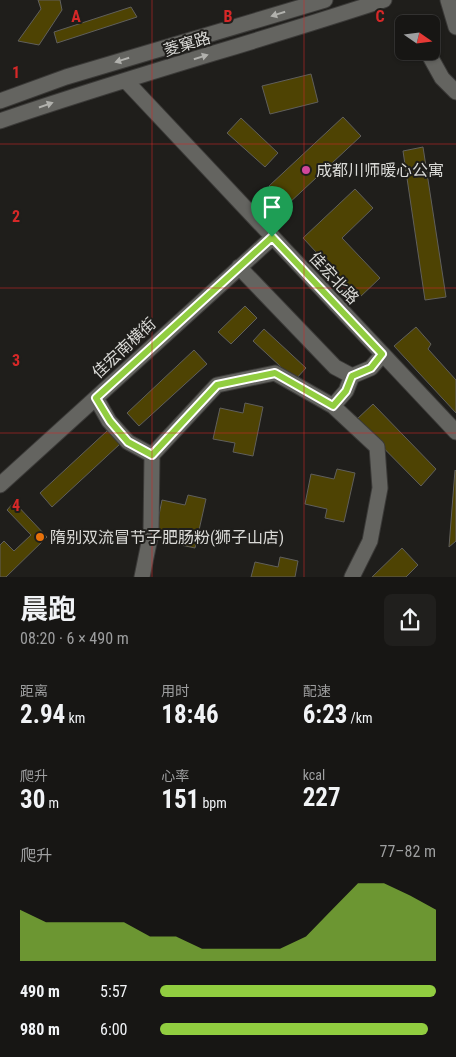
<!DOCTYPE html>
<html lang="zh">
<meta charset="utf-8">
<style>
:root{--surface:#171614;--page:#201f1d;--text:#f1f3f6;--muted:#9e9fa0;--line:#363534;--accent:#91cd40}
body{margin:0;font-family:"Roboto Condensed","Noto Sans SC",sans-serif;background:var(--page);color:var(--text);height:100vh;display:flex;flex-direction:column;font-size:19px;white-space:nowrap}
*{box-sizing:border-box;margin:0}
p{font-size:16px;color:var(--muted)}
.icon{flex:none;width:28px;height:28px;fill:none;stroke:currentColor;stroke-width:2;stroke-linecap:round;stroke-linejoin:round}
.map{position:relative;height:577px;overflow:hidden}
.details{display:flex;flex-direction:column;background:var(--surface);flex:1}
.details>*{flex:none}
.needle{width:32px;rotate:104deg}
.buttons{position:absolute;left:395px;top:15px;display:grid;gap:10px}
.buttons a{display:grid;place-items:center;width:45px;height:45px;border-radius:8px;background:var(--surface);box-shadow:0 1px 4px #0004,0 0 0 1px var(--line);font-size:25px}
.pin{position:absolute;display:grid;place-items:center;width:42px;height:42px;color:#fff;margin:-51px -21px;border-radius:50% 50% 50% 0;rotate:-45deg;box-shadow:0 0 5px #0007}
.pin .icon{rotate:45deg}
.round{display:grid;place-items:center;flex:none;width:52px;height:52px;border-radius:8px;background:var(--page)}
.headline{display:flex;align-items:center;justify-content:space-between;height:85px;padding:0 20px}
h1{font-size:28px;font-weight:700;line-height:38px}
.metrics{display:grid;grid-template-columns:repeat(3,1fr);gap:8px;height:85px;padding:5px 20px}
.metrics div{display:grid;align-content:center}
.metrics b{font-size:25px;font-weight:700}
.metrics small{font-size:14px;font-weight:400}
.metrics p{font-size:14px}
.chart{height:140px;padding:10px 20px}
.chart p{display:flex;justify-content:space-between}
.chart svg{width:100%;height:90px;margin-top:5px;fill:var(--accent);opacity:.7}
ul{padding:0 20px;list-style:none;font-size:16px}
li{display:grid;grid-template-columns:80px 60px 1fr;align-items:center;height:38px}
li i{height:12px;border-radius:6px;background:var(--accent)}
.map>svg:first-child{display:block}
.building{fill:#4e4303;stroke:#605f5c}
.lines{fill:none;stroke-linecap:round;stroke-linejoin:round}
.minor-casing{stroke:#3b3a38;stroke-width:17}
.minor{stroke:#646460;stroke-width:15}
.oneway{fill:#b1b1ad}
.route-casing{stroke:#fff;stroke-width:10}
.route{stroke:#91cd40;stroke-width:6}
.grid{fill:none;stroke:#d62828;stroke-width:1;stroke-opacity:0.55}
.hotel-dot{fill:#d1479c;stroke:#1f1e1b;stroke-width:2}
.food-dot{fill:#e8710a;stroke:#1f1e1b;stroke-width:2}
.labels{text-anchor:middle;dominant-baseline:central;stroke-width:4;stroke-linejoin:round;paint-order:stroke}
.street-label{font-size:16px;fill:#dadad7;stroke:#1f1e1b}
.poi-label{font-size:16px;fill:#dadad7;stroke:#1f1e1b;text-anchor:start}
.grid-label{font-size:16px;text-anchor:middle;font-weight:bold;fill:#d62828;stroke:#1f1e1b;stroke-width:4;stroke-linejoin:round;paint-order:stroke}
</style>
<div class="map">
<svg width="456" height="577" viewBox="0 0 456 577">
<rect width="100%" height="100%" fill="#1f1e1b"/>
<path class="building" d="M38 0H60L62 10 39 45 18 41 41 9Z
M131 7 137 17 57 43 54 32Z
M311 74 318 102 270 114 262 86Z
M343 117 361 136 287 205 269 186Z
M241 118 278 153 265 167 227 133Z
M423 147 446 297 425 300 403 151Z
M355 189 373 208 342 238 380 278 359 298 303 238Z
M245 306 257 318 231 344 218 332Z
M416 327 431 344 428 349 456 380V413L394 346Z
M264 329 306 368 295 380 253 341Z
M194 350 207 364 139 426 127 413Z
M245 403 263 407 253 456 233 452 235 443 213 439 220 408 243 413Z
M373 404 436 469 421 486 356 420Z
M107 431 120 444 52 507 40 493Z
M337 469 355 473 344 522 325 518 327 509 305 504 311 474 334 479Z
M455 470 456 471V541L449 547Z
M188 495 206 499 195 548 176 544 178 535 156 530 162 500 185 505Z
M14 502 47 537 6 577H0V545L4 541 14 551 31 535 7 510Z
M402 548 418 565 406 577H372Z
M280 557 298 561 295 577H251L255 562 278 567Z"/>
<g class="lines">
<defs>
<path id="minor" d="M448 0 456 27
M427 51 442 78 456 92
M126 81 456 432
M0 101 66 77 325 0
M0 121C127 77 257 42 384 0
M239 267 335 367 352 376 371 368 382 355
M96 398 109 421 128 442 152 455
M333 406 346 391 352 376
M0 485 273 237
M142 577 151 533 152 455 217 385 275 373 333 406 377 447 380 488 370 541 352 577"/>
</defs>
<use href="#minor" class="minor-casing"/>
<use href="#minor" class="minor"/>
</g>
<defs><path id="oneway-solid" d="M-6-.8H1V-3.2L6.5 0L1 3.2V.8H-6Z" transform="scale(1.25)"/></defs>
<g class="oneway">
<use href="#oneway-solid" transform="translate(278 14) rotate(163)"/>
<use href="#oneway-solid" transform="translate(201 57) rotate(-17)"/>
<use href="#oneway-solid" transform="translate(122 60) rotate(163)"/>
<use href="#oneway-solid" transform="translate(46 105) rotate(-19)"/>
</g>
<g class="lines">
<defs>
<path id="route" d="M272 237 382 354 371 368 352 376 346 391 333 406 275 373 217 385 152 455 128 442 110 421 96 398Z"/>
</defs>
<use href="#route" class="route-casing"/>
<use href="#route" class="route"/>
</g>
<path class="grid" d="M152 0V577M304 0V577M0 144H456M0 288H456M0 433H456"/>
<circle class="hotel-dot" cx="306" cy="170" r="5"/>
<circle class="food-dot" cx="40" cy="537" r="5"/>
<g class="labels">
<g class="street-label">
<text transform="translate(187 44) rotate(-17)">菱窠路</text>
<text transform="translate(334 278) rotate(47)">佳宏北路</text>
<text transform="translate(124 348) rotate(-43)">佳宏南横街</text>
</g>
<g class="poi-label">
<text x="316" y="170">成都川师暖心公寓</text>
<text x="50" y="537">隋别双流冒节子肥肠粉(狮子山店)</text>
</g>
</g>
<g class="grid-label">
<text x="76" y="22">A</text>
<text x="228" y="22">B</text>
<text x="380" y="22">C</text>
<text x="16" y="78">1</text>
<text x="16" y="222">2</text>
<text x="16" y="366">3</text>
<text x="16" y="511">4</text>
</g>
</svg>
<div class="buttons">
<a><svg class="needle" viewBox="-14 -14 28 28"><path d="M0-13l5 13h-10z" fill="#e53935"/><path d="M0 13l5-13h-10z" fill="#9e9fa0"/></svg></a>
</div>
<div class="pin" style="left:272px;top:237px;background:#1e9e55"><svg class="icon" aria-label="arrive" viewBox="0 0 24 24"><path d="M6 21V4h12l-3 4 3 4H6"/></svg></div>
</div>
<section class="details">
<div class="headline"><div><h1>晨跑</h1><p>08:20 · 6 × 490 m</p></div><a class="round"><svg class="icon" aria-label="share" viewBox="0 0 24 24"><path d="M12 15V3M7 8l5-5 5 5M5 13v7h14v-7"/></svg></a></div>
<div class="metrics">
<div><p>距离</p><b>2.94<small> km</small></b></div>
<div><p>用时</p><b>18:46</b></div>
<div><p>配速</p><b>6:23<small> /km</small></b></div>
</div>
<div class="metrics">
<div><p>爬升</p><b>30<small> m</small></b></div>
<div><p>心率</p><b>151<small> bpm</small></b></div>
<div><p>kcal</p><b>227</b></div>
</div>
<div class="chart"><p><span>爬升</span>77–82 m</p>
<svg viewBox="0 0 160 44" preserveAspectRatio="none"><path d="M0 44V19L10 25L20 25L30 25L40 25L50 32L60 32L70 38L80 38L90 38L100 38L110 32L120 19L130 6L140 6L150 12L160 19V44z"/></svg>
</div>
<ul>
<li><b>490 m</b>5:57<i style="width:100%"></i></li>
<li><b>980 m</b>6:00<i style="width:97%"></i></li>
</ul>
</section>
